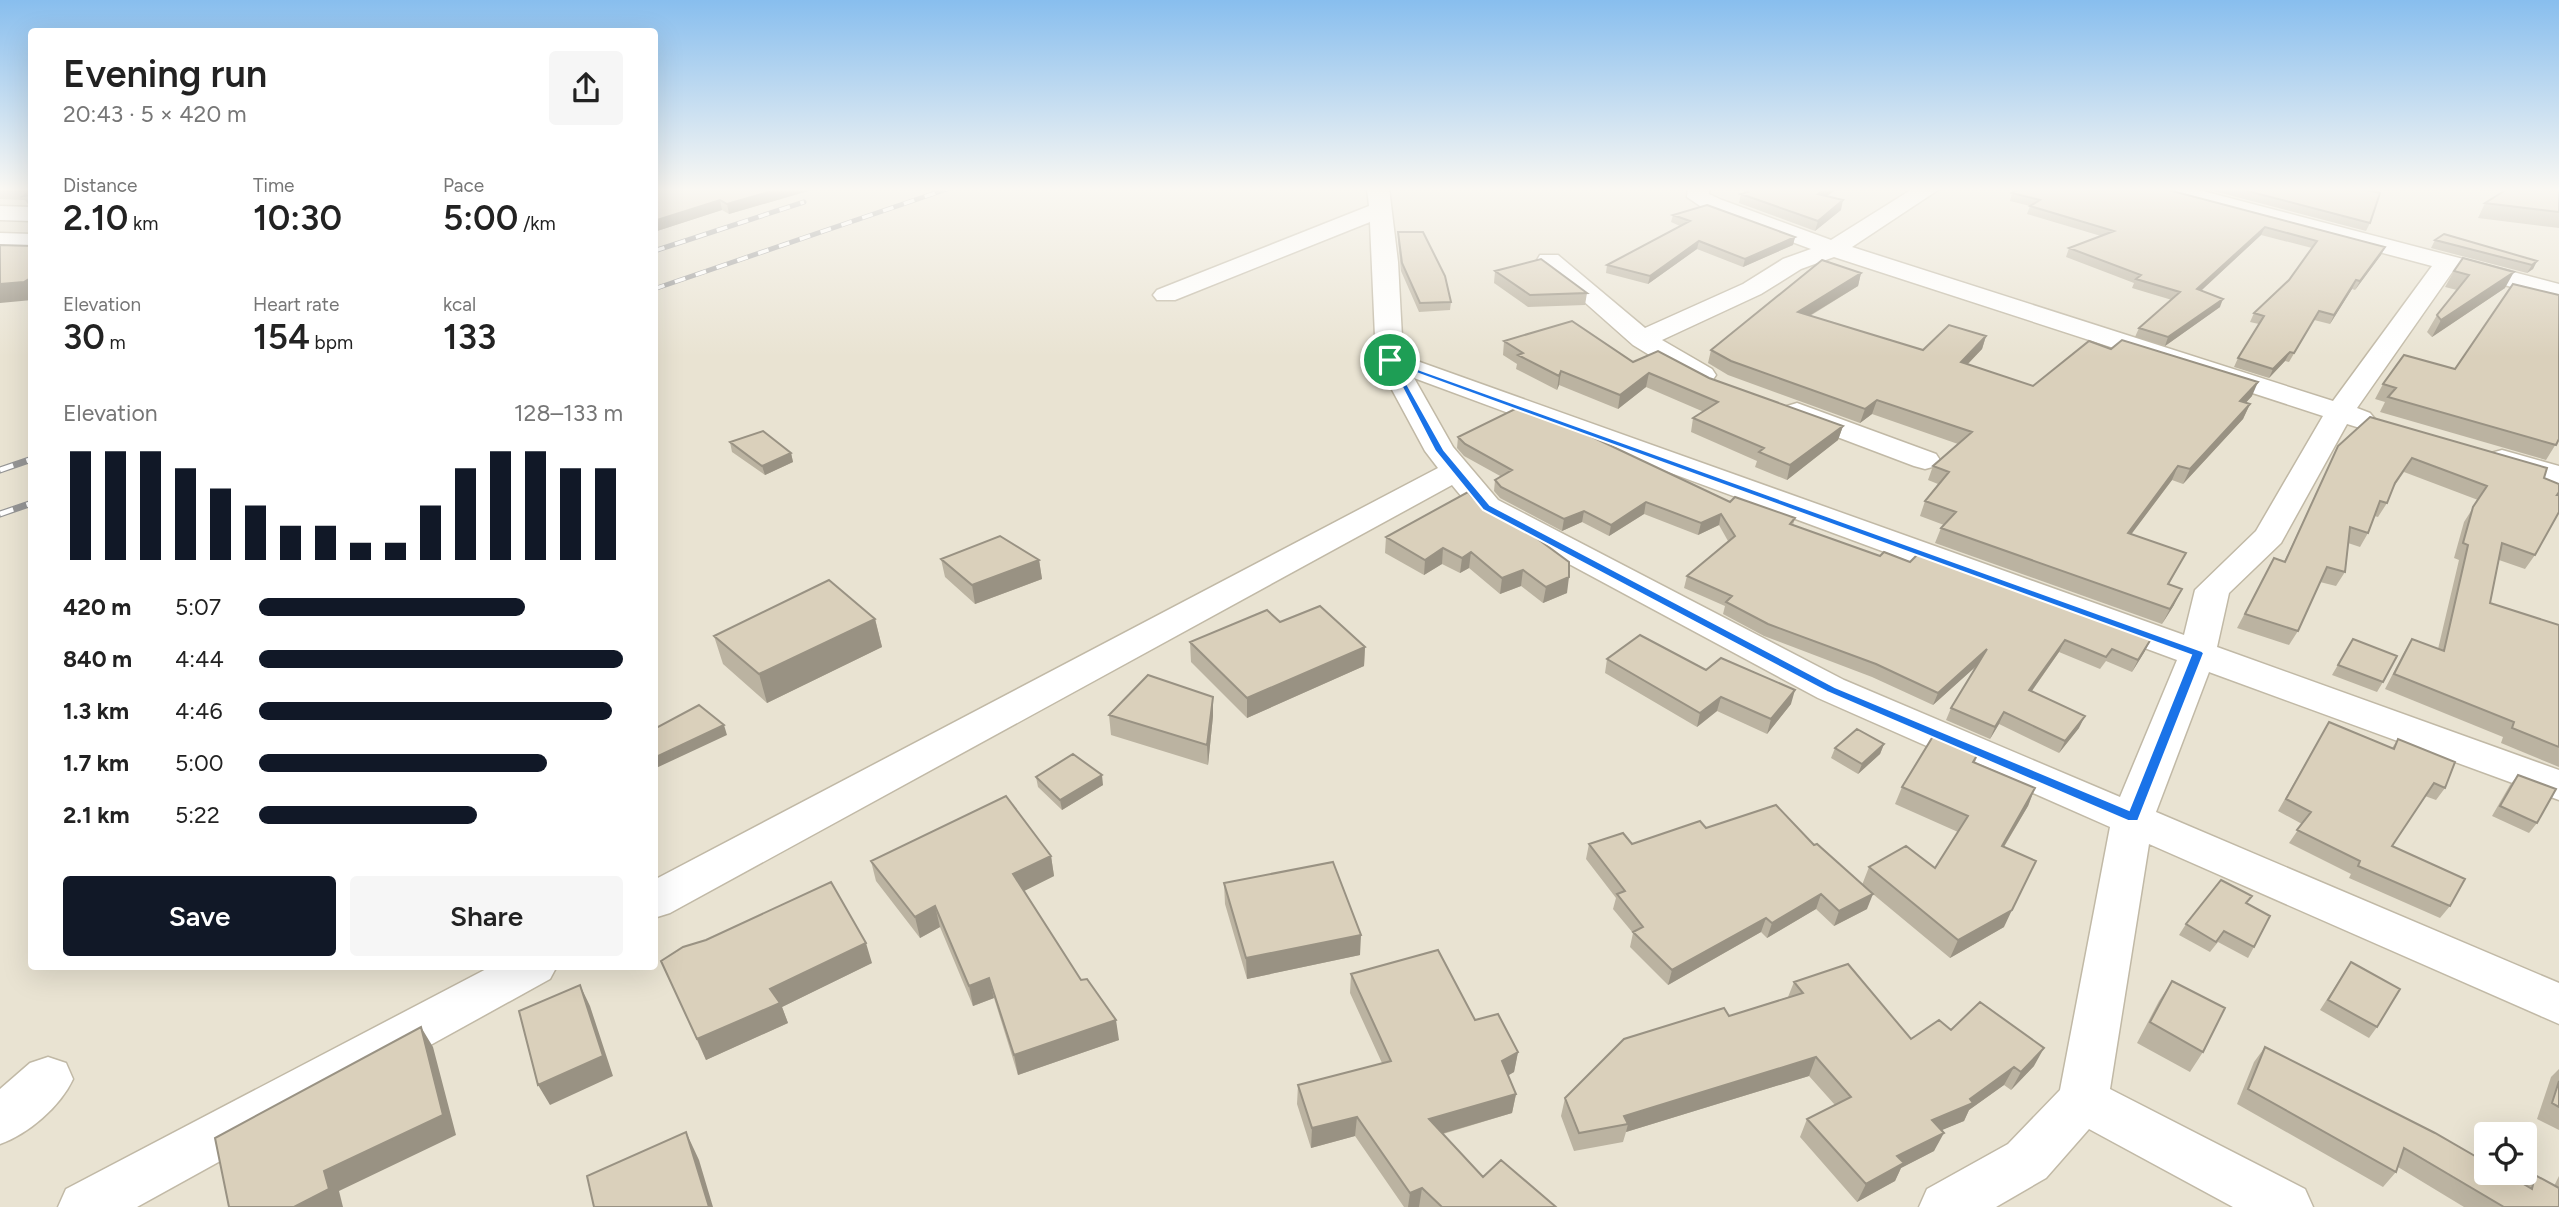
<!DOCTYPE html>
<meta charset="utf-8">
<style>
:root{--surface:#fff;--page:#f6f6f6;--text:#222;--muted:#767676;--accent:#111827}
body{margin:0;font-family:Figtree,sans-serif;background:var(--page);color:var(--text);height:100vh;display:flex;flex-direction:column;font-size:26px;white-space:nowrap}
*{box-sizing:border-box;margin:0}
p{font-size:23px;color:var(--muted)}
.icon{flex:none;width:38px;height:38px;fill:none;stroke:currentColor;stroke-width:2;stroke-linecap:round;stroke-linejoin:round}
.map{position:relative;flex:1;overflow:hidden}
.sheet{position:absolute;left:28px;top:28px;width:630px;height:942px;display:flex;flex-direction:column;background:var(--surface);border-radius:7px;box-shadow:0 7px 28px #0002}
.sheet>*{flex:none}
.fabs{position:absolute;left:2474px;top:1122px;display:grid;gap:14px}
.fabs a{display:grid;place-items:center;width:63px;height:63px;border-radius:7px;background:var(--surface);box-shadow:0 7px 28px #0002;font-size:35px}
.pin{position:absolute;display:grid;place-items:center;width:60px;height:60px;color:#fff;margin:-30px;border:4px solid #fff;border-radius:50%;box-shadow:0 2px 7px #0007}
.round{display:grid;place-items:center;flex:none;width:74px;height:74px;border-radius:7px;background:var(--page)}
.head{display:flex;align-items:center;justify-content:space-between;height:119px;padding:0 35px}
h1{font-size:38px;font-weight:600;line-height:52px}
.metrics{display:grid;grid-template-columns:repeat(3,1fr);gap:10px;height:119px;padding:7px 35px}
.metrics div{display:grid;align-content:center}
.metrics b{font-size:35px;font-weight:600}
.metrics small{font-size:19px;font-weight:400}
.metrics p{font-size:19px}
.chart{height:196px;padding:14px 35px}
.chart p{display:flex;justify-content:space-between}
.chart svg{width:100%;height:126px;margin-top:7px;stroke:var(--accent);stroke-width:6}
.action{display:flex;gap:14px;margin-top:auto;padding:14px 35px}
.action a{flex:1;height:80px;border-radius:7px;background:var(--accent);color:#fff;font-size:28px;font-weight:600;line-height:80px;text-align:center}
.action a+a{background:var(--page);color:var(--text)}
ul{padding:0 35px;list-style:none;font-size:23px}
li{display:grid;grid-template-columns:112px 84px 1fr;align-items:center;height:52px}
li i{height:18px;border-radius:9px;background:var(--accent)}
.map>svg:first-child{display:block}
.residential{fill:#e9e3d2;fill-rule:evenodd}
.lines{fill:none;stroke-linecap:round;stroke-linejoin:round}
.street-casing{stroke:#c1b9a6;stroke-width:3}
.street{fill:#fff;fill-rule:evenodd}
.rail-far1-casing{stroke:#959595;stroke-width:5}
.rail-casing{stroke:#959595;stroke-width:7}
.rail-far1{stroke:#fff;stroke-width:3.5;stroke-dasharray:11;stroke-linecap:butt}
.rail{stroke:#fff;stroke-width:4.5;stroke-dasharray:14;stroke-linecap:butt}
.wall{fill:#bbb3a1}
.shaded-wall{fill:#999283}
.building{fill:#dad0bb;stroke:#999283;stroke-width:2}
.route{fill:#1a73e8;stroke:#fff;stroke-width:2;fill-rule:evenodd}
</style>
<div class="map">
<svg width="2559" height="1207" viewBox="0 0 2559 1207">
<rect width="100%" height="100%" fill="#f4f0e4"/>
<path class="residential" d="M0 188H32V966H654L655 188H2559V1207H0ZM2487 1134H2525V1172H2487Z"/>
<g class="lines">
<defs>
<path id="street" d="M1367 188H1389L1398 262 1403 356 2184 635 2195 590 2256 531 2323 416 1834 257 1801 269 1761 294 1662 340 1712 369 1716 375 1712 381H1692L1633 345 1537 260 1540 255H1558L1645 328 1743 284 1783 259 1811 249 1706 210 1687 197 1688 188H1710L1709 194 1722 200 1831 240 1914 188H1941L1852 247 2333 401 2432 266 2156 193 2153 188H2191L2559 284V300L2453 271 2357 408 2370 413 2375 419 2370 425 2360 428 2347 424 2281 543 2229 593 2217 647 2559 770V800L2209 672 2156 812 2559 983V1024L2149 844 2110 1089 2305 1189 2313 1207H2233L2089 1129 2046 1178 1996 1207H1919L1927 1189 2008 1144 2060 1090 2110 827 1818 698 1476 514 1452 485 670 913 654 918V880L1438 468 1425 451 1376 360 1370 222 1175 300H1157L1153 295 1157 290 1369 206ZM1414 378 2177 660 2120 797 1844 680 1498 500 1453 447Z
M0 206 32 207V221L0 220Z
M0 233 32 234V248L0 247Z
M1797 403 1936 454 1940 460 1936 466 1925 469 1914 466 1787 418 1783 412 1787 406Z
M2502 450 2559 466V485L2491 465 2487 459 2491 453Z
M492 966H557L550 979 137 1207H58L66 1189Z
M48 1057 66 1063 73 1079C60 1107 28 1134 0 1144V1089L30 1063Z"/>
</defs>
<use href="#street" class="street-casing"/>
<use href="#street" class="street"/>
<defs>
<path id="rail-far1" d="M654 251 804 202
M654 289 950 188"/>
<path id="rail" d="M0 470 32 459
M0 514 32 503"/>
</defs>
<use href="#rail-far1" class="rail-far1-casing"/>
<use href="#rail" class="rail-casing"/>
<use href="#rail-far1" class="rail-far1"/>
<use href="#rail" class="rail"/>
</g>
<path class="wall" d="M0 188H32V204H28L25 200 0 199Z
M1745 188H1838L1826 196 1841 210 1815 231 1739 203 1741 194 1744 193Z
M2161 188 2385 247 2381 255 2355 290 2352 289 2330 324 2314 320 2289 362 2285 361 2269 378 2234 367 2238 358 2259 324 2250 322 2254 313 2289 280 2312 248 2261 235 2201 291 2220 307 2165 346 2135 337 2139 328 2172 300 2132 288 2134 283 2066 257 2069 248 2101 236 2027 214 2030 206 2010 201 2012 193Z
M2202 188H2358L2370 223 2366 231Z
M2559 188V228L2478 218 2485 203Z
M815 189 729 214 722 210 654 232V190Z
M1673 215 1795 237 1793 245 1743 267 1697 249 1648 284 1606 273 1607 265 1680 226 1671 222Z
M1398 232 1451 302 1450 310 1419 312 1401 271 1398 240Z
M2435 240 2537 261 2533 269 2527 273 2431 248Z
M2463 258 2505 288 2432 337 2427 332 2437 315 2457 290 2445 287 2454 271Z
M1495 271 1587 293 1585 305 1528 307 1494 283Z
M1861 273 1858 286 1810 316 1923 350 1986 336 1982 349 1968 364 2033 386 2252 396 2245 403 2250 404 2243 419 2183 484 2172 480 2131 534 2186 553 2169 584 2174 605 2162 624 1935 543 1941 528 1944 525 1920 516 1925 501 1938 484 1928 480 1933 466 1958 444 1872 414 1860 423 1728 375 1708 363 1711 350Z
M1504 341 1633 362 1709 378 1843 426 1838 440 1787 480 1755 467 1757 461 1691 432 1693 418 1704 412 1646 387 1618 409 1559 385 1557 390 1516 369 1517 364 1503 355Z
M2383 384 2559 439 2546 460 2380 412 2385 402 2375 399Z
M1458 437 1795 518 1793 525 2145 651 2132 672 2106 661 2100 669 2059 652 2032 691 2079 728 2059 753 1999 724 1990 739 1946 720 1951 708 1976 666 1933 705 1872 677 1764 636 1723 614 1725 606 1684 588 1687 576 1728 541 1719 525 1698 535 1644 514 1609 536 1582 522 1562 531 1500 498 1494 491 1495 480 1502 477 1464 456 1457 448Z
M730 442 791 453 793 462 765 475 732 452Z
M2338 446 2544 478 2557 495 2535 555 2525 569 2499 560 2490 603 2559 625V767L2501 743 2503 737 2385 689 2403 654 2412 639 2438 649 2459 560 2454 558 2464 522 2478 500 2404 472 2393 488 2387 503 2378 517 2374 516 2368 533 2360 547 2348 543 2345 572 2336 586 2320 582 2298 631 2289 645 2237 628 2274 558 2284 562Z
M1476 501 1530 530V533L1567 593 1543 603 1521 586 1500 594 1469 568 1460 573 1442 564 1424 575 1385 553 1386 537Z
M941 559 1039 560 1042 579 975 604 945 577Z
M875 619 882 647 767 703 723 664 714 636Z
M1280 622 1365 647 1364 666 1247 718 1191 662 1190 642Z
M2353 639 2383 682 2377 692 2332 675Z
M1607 659 1706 670 1791 704 1767 734 1717 711 1697 727 1605 673Z
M1109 715 1213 716 1208 765 1111 735Z
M2329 722 2392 748 2398 739 2445 788 2436 800 2425 796 2392 846 2450 906 2440 918 2349 878 2351 874 2289 843 2302 824 2278 811Z
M1884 744 1880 754 1858 774 1831 758 1835 748Z
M1979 752 1975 762 2035 788 2028 806 2004 847V927L1950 958 1862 885 1869 867 1935 868 1958 832 1895 804 1902 787Z
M2518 775 2537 823 2529 833 2492 816 2510 785Z
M1036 777 1103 785 1062 810 1038 787Z
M1706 828 1867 909 1834 926 1816 909 1767 938 1761 932 1668 985 1630 947 1633 933 1613 909 1616 898 1586 859 1589 844H1632Z
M1051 856 1054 876 1024 891 1119 1040 1018 1075 994 998 973 1006 940 927 920 938 876 881 871 861Z
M1224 883 1360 955 1247 979 1225 904Z
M2247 903 2254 947 2248 958 2218 942 2210 952 2179 935 2186 924Z
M661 961 872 963 782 1007 788 1023 706 1060Z
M2351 962 2377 1027 2369 1038 2320 1010Z
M1351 974 1475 1020 1518 1052 1514 1072 1508 1075 1516 1094 1512 1113 1443 1134 1483 1177 1556 1207H1404L1355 1136 1311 1148 1297 1104 1298 1085 1382 1063 1350 993Z
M2172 981 2203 1052 2190 1072 2137 1043 2159 1001Z
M1794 982 1911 1039 1951 1030 2034 1066 2011 1090 2004 1085 1969 1110 1964 1121 1941 1130 1934 1151 1901 1168 1895 1181 1857 1202 1800 1137 1807 1119 1835 1105 1809 1076 1626 1132 1623 1142 1574 1151 1561 1116 1565 1098 1729 1016 1788 997Z
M2265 1047 2525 1185 2535 1175 2554 1186 2559 1176V1207H2464L2398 1167 2396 1172 2383 1187 2237 1104 2254 1062Z
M2559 1069V1130L2537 1119 2551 1077Z"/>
<path class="shaded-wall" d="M782 188 815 189 729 214 727 204Z
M1827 188H1838L1816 204 1818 194Z
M720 200 722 210 654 232V221Z
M1843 200 1841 210 1815 231 1818 221Z
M2265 227 2261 235 2193 298 2197 289Z
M1795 237 1793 245 1743 267 1745 259Z
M1699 241 1697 249 1648 284 1650 276Z
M2385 247 2381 255 2355 290 2360 281Z
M2537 261 2533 269 2527 273 2532 265Z
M2514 272 2505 288 2432 337 2441 320Z
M1861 273 1858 286 1794 325 1798 312Z
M32 277V300L0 303V284Z
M2356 280 2352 289 2330 324 2334 315Z
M2223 299 2220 307 2165 346 2168 337Z
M1986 336 1982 349 1956 376 1961 362Z
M2290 352 2285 361 2269 378 2273 369Z
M1561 371 1559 385 1557 390 1559 376Z
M1649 373 1646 387 1618 409 1620 395Z
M2258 382 2252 396 2234 416 2240 401Z
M1877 400 1872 414 1860 423 1865 409Z
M2250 404 2243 419 2183 484 2190 469Z
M1843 426 1838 440 1787 480 1790 465Z
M791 453 793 462 765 475 762 466Z
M2178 466 2172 480 2121 548 2128 533Z
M1646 502 1644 514 1609 536 1611 525Z
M1584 511 1582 522 1562 531 1564 519Z
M1721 514 1719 525 1698 535 1701 523Z
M1443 548 1442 564 1424 575 1425 560Z
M1471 552 1469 568 1460 573 1462 558Z
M1039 560 1042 579 975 604 972 585Z
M1523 570 1521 586 1500 594 1502 578Z
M1569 577 1567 593 1543 603 1546 587Z
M2182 589 2174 605 2162 624 2170 609Z
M875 619 882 647 767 703 759 674Z
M2151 639 2145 651 2132 672 2138 660Z
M2065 640 2059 652 2024 702 2029 690Z
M1365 647 1364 666 1247 718V698Z
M1987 649 1982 661 1933 705 1938 693Z
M1795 690 1791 704 1767 734 1771 719Z
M1213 697V716L1208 765 1207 745Z
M1721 697 1717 711 1697 727 1700 713Z
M2004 712 1999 724 1990 739 1995 727Z
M2085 716 2079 728 2059 753 2065 741Z
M724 725 727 735 654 769V758Z
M1884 744 1880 754 1858 774 1862 764Z
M1102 775 1103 785 1062 810 1060 800Z
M2035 788 2028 806 1994 863 2002 846Z
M1051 856 1054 876 1016 895 1013 874Z
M1821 894 1816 909 1767 938 1772 923Z
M1873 894 1867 909 1834 926 1839 911Z
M935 906 940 927 920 938 915 917Z
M2012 910 2004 927 1950 958 1958 940Z
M1766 918 1761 932 1668 985 1672 970Z
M1361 935 1360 955 1247 979 1246 958Z
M866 943 872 963 782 1007 788 1023 706 1060 697 1039 770 989Z
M989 978 994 998 973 1006 969 986Z
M580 985 590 1006 613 1076 550 1105 538 1085Z
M1116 1020 1119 1040 1018 1075 1014 1055Z
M421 1027 433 1047 456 1135 339 1191 343 1207H294L324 1171Z
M2044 1048 2034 1066 2011 1090 2021 1072Z
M1518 1052 1514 1072 1499 1081 1502 1061Z
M1816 1057 1809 1076 1626 1132 1628 1124 1624 1116Z
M2014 1067 2004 1085 1969 1110 1964 1121 1923 1138 1932 1120 1970 1099Z
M1516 1094 1512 1113 1427 1138 1429 1119Z
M1357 1117 1355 1136 1311 1148 1312 1128Z
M686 1132 699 1160 713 1207H709Z
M1944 1133 1934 1151 1901 1168 1895 1181 1857 1202 1866 1184 1897 1156Z
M1422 1188 1419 1207H1408L1410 1193Z"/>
<path class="building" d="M0 188H32V195L23 196 30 191H0Z
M663 188H782L727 204 720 200 654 221V190Z
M1827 188 1818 194 1843 200 1818 221 1741 194 1748 192 1745 188Z
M2021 188H2161L2385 247 2360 281 2356 280 2334 315 2319 311 2294 353 2290 352 2273 369 2238 358 2264 316 2254 313 2289 280 2317 241 2265 227 2197 289 2223 299 2168 337 2139 328 2180 292 2136 279 2141 275 2069 248 2114 231 2030 206 2040 200 2012 193Z
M2236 188H2358L2380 193 2370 223Z
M2509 188H2559V212L2485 203Z
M1707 205 1795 237 1745 259 1699 241 1650 276 1607 265 1690 221 1673 215Z
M1398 232H1423L1445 276 1451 302 1420 303 1402 263Z
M2444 234 2537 261 2532 265 2435 240Z
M0 245 32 246V277L24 282 0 284Z
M2463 258 2514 272 2441 320 2437 315 2469 275 2454 271Z
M1541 259 1587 293 1530 295 1495 271Z
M1822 260 1861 273 1798 312 1923 350 1949 325 1986 336 1961 362 2033 386 2089 341 2111 349 2122 340 2258 382 2240 401 2250 404 2190 469 2178 466 2128 533 2186 553 2168 584 2182 589 2170 609 1941 528 1956 512 1925 501 1949 472 1933 466 1972 432 1877 400 1865 409 1731 361 1711 350Z
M2513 284 2559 295V439L2556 445 2388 397 2396 388 2383 384 2404 355 2455 369Z
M1572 321 1633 362 1658 351 1709 378 1843 426 1790 465 1759 452 1764 448 1693 418 1718 402 1649 373 1620 395 1561 371 1559 376 1518 355 1523 353 1504 341Z
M1517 408 1571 427 1730 502 1735 497 1795 518 1790 524 1880 556 1884 552 1910 562 1918 554 2151 639 2138 660 2112 649 2106 657 2065 640 2029 690 2085 716 2065 741 2004 712 1995 727 1951 708 1987 649 1938 693 1876 664 1768 624 1726 602 1732 596 1687 576 1735 536 1721 514 1701 523 1646 502 1611 525 1584 511 1564 519 1501 487 1495 480 1512 470 1465 444 1458 437Z
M2370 417 2547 468 2544 478 2559 484V492L2557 495H2559V512L2535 555 2502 543 2490 603 2559 625V747L2512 728 2514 722 2394 674 2412 639 2444 651 2468 545 2463 543 2473 507 2487 486 2412 458 2395 483 2387 503 2380 501 2368 533 2350 527 2345 572 2327 567 2298 631 2245 614 2274 558 2285 562 2338 446Z
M763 431 791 453 762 466 730 442Z
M1468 492 1476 501 1530 530 1527 531 1569 562V577L1546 587 1523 570 1502 578 1471 552 1462 558 1443 548 1425 560 1386 537Z
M1000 536 1039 560 972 585 941 559Z
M829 580 875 619 759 674 714 636Z
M1320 606 1365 647 1247 698 1190 642 1267 610 1280 622Z
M1640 635 1706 670 1721 658 1795 690 1771 719 1721 697 1700 713 1607 659Z
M2353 639 2397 656 2383 682 2338 665Z
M1148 675 1213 697 1207 745 1109 715Z
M699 705 724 725 654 758V729Z
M2329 722 2394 749 2398 739 2455 762 2445 788 2434 783 2392 846 2465 879 2450 906 2358 866 2360 861 2297 830 2311 812 2286 799Z
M1857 729 1884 744 1862 764 1835 748Z
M1935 733 1979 752 1973 762 2035 788 2002 846 2036 861 2012 910 1958 940 1869 867 1906 846 1935 868 1968 816 1902 787Z
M1073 754 1102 775 1060 800 1036 777Z
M2518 775 2556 789 2537 823 2500 806Z
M1006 796 1051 856 1013 874 1081 980 1087 979 1116 1020 1014 1055 989 978 969 986 935 906 915 917 871 861Z
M1776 805 1814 845 1817 844 1873 894 1839 911 1821 894 1772 923 1766 918 1672 970 1633 932 1643 927 1617 894 1625 891 1589 844 1623 833 1632 844 1700 821 1706 828Z
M1333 862 1361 935 1246 958 1224 883Z
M2221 880 2252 896 2246 903 2270 916 2254 947 2224 931 2216 942 2186 924Z
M831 882 866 943 770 989 780 1003 697 1039 661 961 683 947 706 940Z
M1438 950 1475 1020 1498 1014 1518 1052 1502 1061 1516 1094 1429 1119 1483 1177 1501 1160 1556 1207H1442L1422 1188 1410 1193 1357 1117 1312 1128 1298 1085 1391 1061 1351 974Z
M2351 962 2400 989 2377 1027 2328 1000Z
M1848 964 1911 1039 1939 1020 1951 1030 1980 1002 2044 1048 2021 1072 2014 1067 1970 1099 1973 1103 1932 1120 1944 1133 1897 1156 1904 1163 1866 1184 1807 1119 1851 1097 1816 1057 1624 1116 1628 1124 1579 1133 1565 1098 1624 1039 1724 1008 1729 1016 1803 993 1794 982Z
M2172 981 2225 1008 2203 1052 2150 1022Z
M580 985 603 1056 538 1085 519 1011Z
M421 1027 443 1115 324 1171 329 1189 294 1207H229L215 1138Z
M2265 1047 2435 1133 2487 1163V1172H2503L2532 1189 2535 1175 2559 1188V1207H2504L2404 1148 2396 1172 2248 1089Z
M2559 1081V1107L2552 1103Z
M686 1132 709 1207H594L587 1176Z"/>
<linearGradient id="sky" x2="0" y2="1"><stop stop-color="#88beee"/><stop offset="0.53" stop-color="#faf8f3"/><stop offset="1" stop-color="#faf8f3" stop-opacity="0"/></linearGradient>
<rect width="2559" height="357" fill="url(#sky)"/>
<path class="route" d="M1387 358 2202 651 2204 653 2138 821H2128L1827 692 1483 510 1435 451ZM1397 366 2191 655 2129 810 1835 687 1490 505 1444 450Z"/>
</svg>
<div class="fabs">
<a><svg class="icon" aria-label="locate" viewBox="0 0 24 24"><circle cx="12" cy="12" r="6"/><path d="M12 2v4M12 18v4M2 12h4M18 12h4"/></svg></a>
</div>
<div class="pin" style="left:1390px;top:360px;background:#1e9e55"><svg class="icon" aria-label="arrive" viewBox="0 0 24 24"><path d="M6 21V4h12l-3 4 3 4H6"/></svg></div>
<section class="sheet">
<div class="head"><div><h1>Evening run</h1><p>20:43 · 5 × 420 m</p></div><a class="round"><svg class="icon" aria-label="share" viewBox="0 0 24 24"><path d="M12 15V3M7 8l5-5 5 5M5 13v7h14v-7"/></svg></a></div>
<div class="metrics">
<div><p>Distance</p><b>2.10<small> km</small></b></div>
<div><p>Time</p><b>10:30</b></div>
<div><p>Pace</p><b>5:00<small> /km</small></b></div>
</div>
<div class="metrics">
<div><p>Elevation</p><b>30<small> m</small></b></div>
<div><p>Heart rate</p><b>154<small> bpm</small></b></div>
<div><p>kcal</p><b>133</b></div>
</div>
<div class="chart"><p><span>Elevation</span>128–133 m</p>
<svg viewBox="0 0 160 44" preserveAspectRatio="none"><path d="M5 44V6M15 44V6M25 44V6M35 44V12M45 44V19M55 44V25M65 44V32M75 44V32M85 44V38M95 44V38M105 44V25M115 44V12M125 44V6M135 44V6M145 44V12M155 44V12"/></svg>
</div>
<ul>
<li><b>420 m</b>5:07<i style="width:73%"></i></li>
<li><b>840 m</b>4:44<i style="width:100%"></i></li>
<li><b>1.3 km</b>4:46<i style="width:97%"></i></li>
<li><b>1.7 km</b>5:00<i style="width:79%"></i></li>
<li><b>2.1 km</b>5:22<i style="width:60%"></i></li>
</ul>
<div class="action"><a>Save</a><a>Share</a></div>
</section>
</div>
